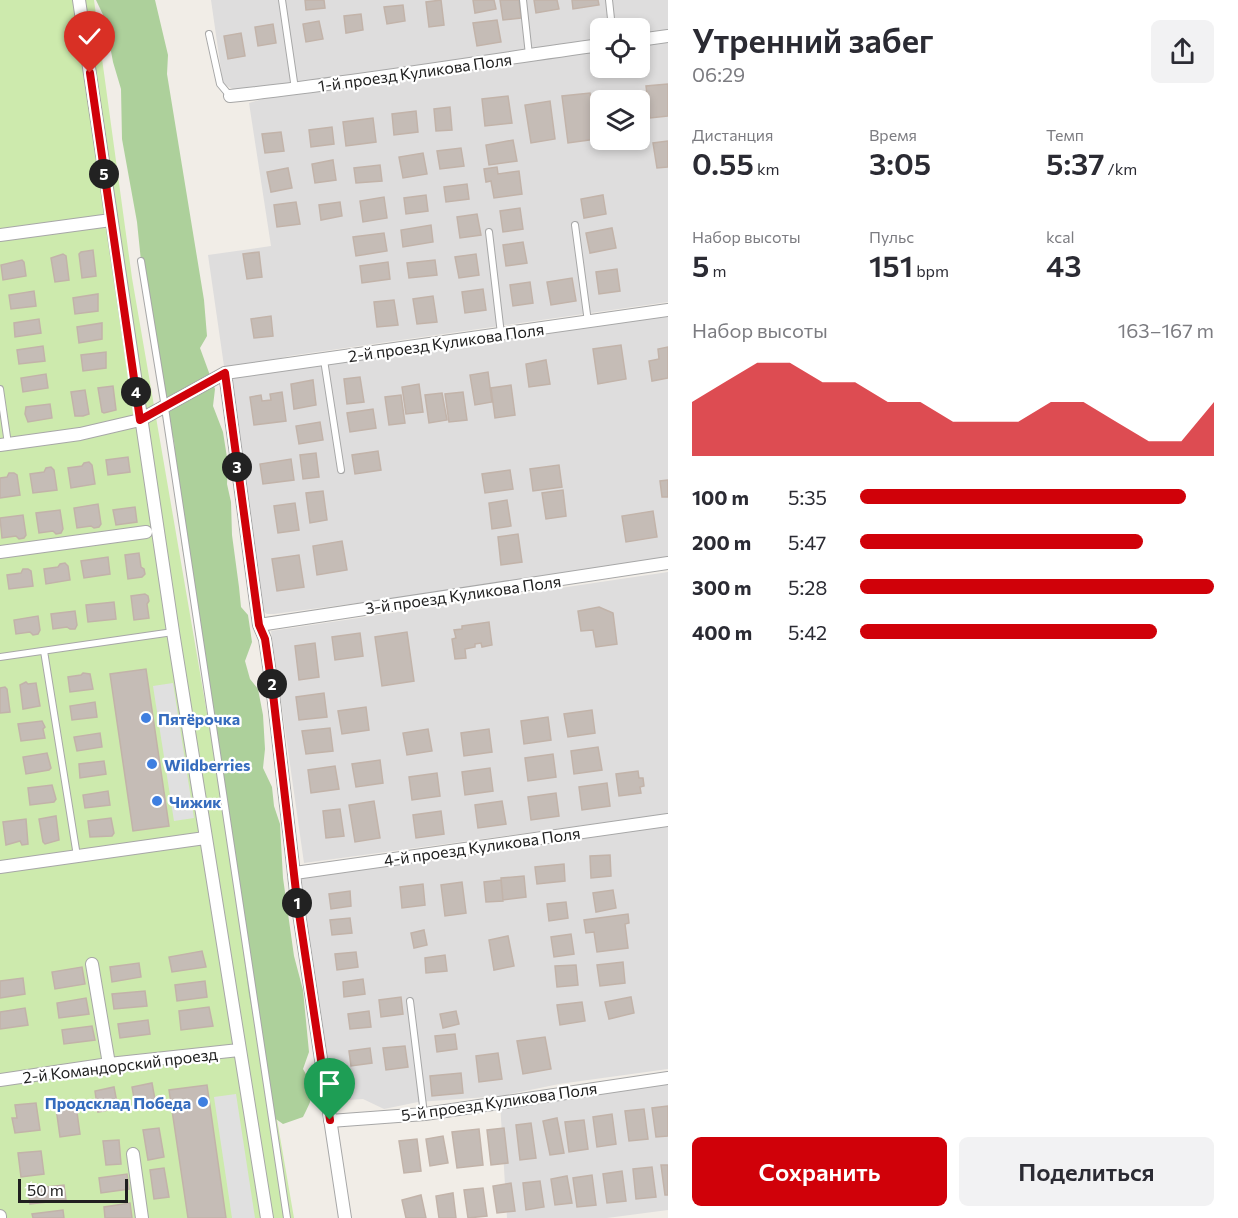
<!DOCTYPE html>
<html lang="ru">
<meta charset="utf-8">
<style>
:root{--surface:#fff;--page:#f2f2f3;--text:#2b2b33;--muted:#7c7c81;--accent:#d00109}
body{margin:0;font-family:Commissioner,sans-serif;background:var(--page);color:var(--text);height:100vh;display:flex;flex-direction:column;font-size:22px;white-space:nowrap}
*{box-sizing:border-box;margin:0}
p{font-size:20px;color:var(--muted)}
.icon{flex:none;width:33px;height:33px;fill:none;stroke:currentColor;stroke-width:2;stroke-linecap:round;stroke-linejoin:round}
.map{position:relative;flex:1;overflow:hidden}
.sheet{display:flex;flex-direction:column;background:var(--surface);width:570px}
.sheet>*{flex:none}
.controls{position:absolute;left:590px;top:18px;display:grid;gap:12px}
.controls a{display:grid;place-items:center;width:60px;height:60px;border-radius:9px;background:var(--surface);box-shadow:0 3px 9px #0003;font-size:30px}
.scale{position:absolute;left:18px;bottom:15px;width:110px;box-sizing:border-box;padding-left:6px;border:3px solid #202020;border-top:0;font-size:16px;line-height:21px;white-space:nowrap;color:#202020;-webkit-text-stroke:4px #fff;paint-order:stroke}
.pin{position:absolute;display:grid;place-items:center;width:51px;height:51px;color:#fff;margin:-62px -26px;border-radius:50% 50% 50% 0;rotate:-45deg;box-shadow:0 0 6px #0007}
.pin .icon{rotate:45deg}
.km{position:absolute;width:30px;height:30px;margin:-15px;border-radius:50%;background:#222;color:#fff;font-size:16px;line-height:30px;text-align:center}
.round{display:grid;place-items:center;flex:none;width:63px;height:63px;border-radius:9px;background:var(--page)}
.summary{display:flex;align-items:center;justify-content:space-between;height:102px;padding:0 24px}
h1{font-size:33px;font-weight:600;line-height:45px}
.figures{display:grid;grid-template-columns:repeat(3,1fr);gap:9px;height:102px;padding:6px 24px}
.figures div{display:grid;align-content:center}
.figures b{font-size:30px;font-weight:600}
.figures small{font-size:16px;font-weight:400}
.figures p{font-size:16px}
.chart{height:168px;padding:12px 24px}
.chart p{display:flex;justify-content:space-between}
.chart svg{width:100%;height:108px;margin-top:6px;fill:var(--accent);opacity:.7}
.button{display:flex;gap:12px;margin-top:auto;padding:12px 24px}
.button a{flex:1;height:69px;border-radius:9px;background:var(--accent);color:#fff;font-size:24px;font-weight:600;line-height:69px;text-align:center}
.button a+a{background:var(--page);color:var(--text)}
ul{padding:0 24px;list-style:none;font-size:20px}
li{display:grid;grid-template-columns:96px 72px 1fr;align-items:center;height:45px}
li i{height:15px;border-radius:8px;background:var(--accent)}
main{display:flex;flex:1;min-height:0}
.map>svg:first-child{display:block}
.residential{fill:#dedddd;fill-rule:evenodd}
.grass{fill:#cdeaad}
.forest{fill:#add09b}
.parking{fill:#e0e0e0}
.building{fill:#c5bcb6;stroke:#c2b3a9;stroke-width:1.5}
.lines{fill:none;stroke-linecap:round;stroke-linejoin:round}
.lane-casing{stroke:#a7a7a7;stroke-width:8}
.street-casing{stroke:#a7a7a7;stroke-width:14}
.lane{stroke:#fff;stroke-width:6}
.street{stroke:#fff;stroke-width:12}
.route-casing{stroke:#fff;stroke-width:12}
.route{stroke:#d00109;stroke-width:8}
.shop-dot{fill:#3f7fe0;stroke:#fff;stroke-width:2}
.labels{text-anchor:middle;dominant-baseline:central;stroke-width:4.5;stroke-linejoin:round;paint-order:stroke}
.street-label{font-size:16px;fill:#202020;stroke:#fff}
.shop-label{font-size:16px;font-weight:bold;fill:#366cbe;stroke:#fff;text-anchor:start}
</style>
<main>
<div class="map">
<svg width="668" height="1218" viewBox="0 0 668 1218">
<rect width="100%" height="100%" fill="#f1ede7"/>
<path class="residential" d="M211 0H668V30L639 34V28H600V39L237 91 223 84Z
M668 37V302L289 356 225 373 208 255 271 246 249 103 279 94 600 46V68H639V40ZM600 100H639V140H600Z
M668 314V558L493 585 274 614H267L260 609 229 382 233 377Z
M668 572V814L304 863 271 631Z
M668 824V1069L559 1084 501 1096 418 1102 384 1109 363 1099 320 1102 287 878Z
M668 1079V1210L607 1218H507L500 1102Z"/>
<path class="grass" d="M0 0H94L132 278 294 1218H0Z"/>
<path class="forest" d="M96 0H155L168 55 167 74 204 300 207 336 200 348 215 389 213 406 223 432 228 464 227 484 231 502 232 535 239 587 241 607 248 615 252 642 245 661 250 679 258 689 263 715 265 749 263 768 272 787 274 806 280 824 283 878 294 956 303 990 309 1052 303 1069C316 1091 314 1095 303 1117L283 1124 273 1117 249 995 206 671 182 547 174 441 165 408 141 261 137 222 122 139 121 89 113 62 105 19Z"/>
<path class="parking" d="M173 683 194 818 174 821 153 686Z
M236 1094 255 1218H232L214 1097Z"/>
<path class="building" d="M305 0H324L325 8 306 10Z
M441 0 444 25 429 27 426 2Z
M473 0H494L496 9 475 13Z
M500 0H519L521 18 503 20Z
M534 0H557L559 9 536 13Z
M572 0H598L599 5 573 9Z
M403 5 405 21 387 24 384 7Z
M361 14 363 30 346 33 344 16Z
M497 20 501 42 477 46 473 23Z
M319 21 323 39 306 42 303 24Z
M273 24 276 43 258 46 255 27Z
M241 33 245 56 228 59 224 36Z
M668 84V116L650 118 646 86Z
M590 93 596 139 568 143 562 96Z
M508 96 512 123 485 126 482 99Z
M550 101 555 139 531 143 525 105Z
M450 107 452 130 436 131 434 109Z
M416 111 418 132 394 135 392 114Z
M373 118 376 142 346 146 343 122Z
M332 127 334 144 311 147 309 130Z
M281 132 284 151 265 153 262 134Z
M513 140 517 161 489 165 486 145Z
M668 141V167L657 168 653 143Z
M461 148 464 166 440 169 437 151Z
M423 153 427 174 403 178 399 157Z
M333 160 336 180 315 183 312 164Z
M380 165 382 181 356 183 354 168Z
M497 167 498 174 519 171 522 194 494 198 491 181 486 182 484 169Z
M288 168 292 188 271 192 267 172Z
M467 184 469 199 446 202 444 187Z
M426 195 428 211 406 214 404 198Z
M603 195 606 214 584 218 581 199Z
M384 197 387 218 363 222 360 201Z
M296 202 300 224 277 227 274 205Z
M340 202 342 216 321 220 319 205Z
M520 208 523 229 503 232 500 211Z
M477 214 481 235 460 238 457 217Z
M431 225 433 242 403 247 401 230Z
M612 228 616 248 590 253 586 233Z
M384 233 387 251 356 256 353 237Z
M523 242 527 263 506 266 503 245Z
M93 250 96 276 82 278 79 254 81 252Z
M259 252 262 277 247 279 243 254Z
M63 254 66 256 69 280 55 282 51 258Z
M476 254 479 275 459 278 455 257Z
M22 260 24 262 26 276 3 280 1 265Z
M435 260 437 275 409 278 407 263Z
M388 262 390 279 362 283 360 266Z
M617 269 620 291 599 294 596 272Z
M572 278 576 301 551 305 547 282Z
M530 282 533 303 513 306 510 285Z
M483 289 486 310 465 313 462 292Z
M34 291 36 306 11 309 9 295Z
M98 294V311L75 314 73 298Z
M433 296 437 322 417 324 413 299Z
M394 300 398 325 377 327 374 302Z
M271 316 273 336 254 338 251 319Z
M39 319 41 333 15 337 14 323Z
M102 323V339L79 343 77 327Z
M621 345 626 379 598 384 593 349Z
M43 346 45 361 19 364 17 350Z
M668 347V378L652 381 649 361 659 359 658 349Z
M106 352V368L83 371 81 355Z
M546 360 550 384 529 387 526 364Z
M488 372 492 402 475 405 470 375Z
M46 374 48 388 23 392 21 378Z
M360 377 364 402 347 404 344 379Z
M313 380 316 405 294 409 291 384Z
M419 384 423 412 406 414 402 387Z
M511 385 515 415 495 418 491 388Z
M113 386 116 410 104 413 102 412 98 388Z
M85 390 89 414 83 416H75L71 392Z
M282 392 286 421 254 425 250 397 261 395 262 401 271 400 270 394Z
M463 392 467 420 449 422 445 394Z
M442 393 447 420 429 423 425 395Z
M401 395 405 423 389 425 385 397Z
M50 404 52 418 28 422 25 414 26 407Z
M373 409 376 428 350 432 347 413Z
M320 422 323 440 299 444 296 426Z
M378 451 381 470 355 474 352 455Z
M316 453 319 477 303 479 300 455Z
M128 457 130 472 108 475 106 460Z
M291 459 294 480 263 484 260 464Z
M89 462 92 465 95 484 71 488 68 468 82 466 84 463Z
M559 465 562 487 533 491 530 469Z
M51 467 54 470 57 490 33 493 30 474 44 472 46 468Z
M510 470 513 489 485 493 482 474Z
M9 473H14L17 475 20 495 0 498V478L7 477Z
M668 480V497H662L660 481Z
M563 490 566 516 546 519 542 493Z
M323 491 327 520 310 523 306 493Z
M507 500 511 526 492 529 489 503Z
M295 503 299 530 278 533 274 506Z
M98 504 101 524 99 527 94 528 91 526 77 528 74 508Z
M135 507 137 522 116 525 113 510Z
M60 510 63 529 61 533 56 534 53 531 39 533 36 513Z
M653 511 657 537 626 542 622 516Z
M23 515 26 535 24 538 19 539 16 536 2 538 0 518Z
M518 534 522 562 501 565 498 537Z
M342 541 347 570 317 575 313 546Z
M139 553 141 567 144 569 145 574 142 577 128 579 125 555Z
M299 555 304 587 277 591 272 559Z
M108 557 110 574 84 578 81 561Z
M65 563 68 566 70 580 46 584 44 569 58 567 60 564Z
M23 569H28L31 571 33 586 9 589 7 575 21 573Z
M145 594 148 596 149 601 147 604 149 618 134 620 131 596Z
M114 602 116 619 88 622 86 605Z
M599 607 613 613 617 644 596 647 593 630 581 631 578 611Z
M75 611 77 625 75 629H70L67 627 53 629 51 614Z
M38 616 40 630 38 634 33 635 30 632 16 634 14 620Z
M489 622 492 645 482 647 481 643 475 644V647L465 649 466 658 455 659 452 639 456 638 454 630 462 629V626Z
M407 632 414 681 382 686 375 637Z
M360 633 363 656 335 660 332 637Z
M315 643 319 677 299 680 295 646Z
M146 669 169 826 133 831 110 674Z
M83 673 90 674 93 689 70 692 68 677 81 675Z
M26 682 28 684 36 683 40 706 23 709 20 685Z
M5 687 7 689 10 712 0 713V688Z
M324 693 327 717 299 720 296 697Z
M95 702 97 717 72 720 70 706Z
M366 707 369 730 342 734 338 711Z
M592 710 595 733 568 737 564 714Z
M548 717 551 740 524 744 521 721Z
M42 721 45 727 43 729 45 738 21 741 18 724Z
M330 728 333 751 306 754 302 731Z
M428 729 432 751 407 755 403 733Z
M489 729 492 752 464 756 461 733Z
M100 733 102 747 77 751 74 737Z
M598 747 602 770 574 774 571 751Z
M47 753 51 768 49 770 26 774 23 757Z
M553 754 556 777 528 781 525 758Z
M380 760 383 783 356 787 352 764Z
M104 761 106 774 80 778 79 764Z
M335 766 339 789 311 793 308 770Z
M490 768 493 791 465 795 462 772Z
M638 771 639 778H643L644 786 640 787 641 793 619 796 616 774Z
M437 773 440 796 412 800 409 777Z
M607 783 610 806 582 810 579 787Z
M52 785 56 799 54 802 30 805 28 788Z
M108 791 110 805 85 808 83 795Z
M556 793 559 816 531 820 528 797Z
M374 801 380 838 355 842 349 805Z
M502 801 506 824 478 828 475 805Z
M340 809 344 836 326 838 323 811Z
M441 811 444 834 416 838 413 815Z
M56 816 59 840 45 844 43 842 39 819Z
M111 818 114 833 112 836 90 837 88 821Z
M26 819 28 844 22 845 20 841 6 845 3 822Z
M610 855 611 876 591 878 590 856Z
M564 864 565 881 537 884 535 867Z
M524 876 526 897 503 900 501 878Z
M501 880 503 901 486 902 484 882Z
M462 882 466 913 445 916 441 885Z
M423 884 425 905 402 908 400 887Z
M613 890 616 908 596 912 593 893Z
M350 891 351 906 331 909 329 894Z
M566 902 568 918 549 921 547 904Z
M628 914 629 923 625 924 628 948 597 952 594 932 586 933 584 920Z
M350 918 352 933 332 935 330 920Z
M424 930 427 945 414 948 411 933Z
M571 934 574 954 554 957 551 937Z
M508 936 514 966 494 970 489 940Z
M202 951 206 967 172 972 169 957Z
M356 952 358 967 337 970 335 954Z
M445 955 447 971 426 973 425 958Z
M623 962 625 983 600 986 597 965Z
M139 963 141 977 112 982 110 967Z
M576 965 578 985 557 987 555 966Z
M82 967 85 984 55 989 52 972Z
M23 978 25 994 0 998V981Z
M363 979 365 994 344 997 343 982Z
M205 981 207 997 177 1001 175 985Z
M145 991 147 1006 114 1009 112 994Z
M401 997 403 1014 381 1017 379 1000Z
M631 997 634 1013 609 1019 605 1002Z
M86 998 89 1014 59 1018 57 1003Z
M582 1002 585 1021 560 1025 557 1005Z
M209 1007 213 1026 181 1030 179 1011Z
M25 1008 28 1025 0 1029V1012Z
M369 1011 371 1027 350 1029 348 1014Z
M456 1011 459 1024 443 1028 440 1014Z
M148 1020 150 1034 120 1038 118 1024Z
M92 1026 95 1040 64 1044 62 1030Z
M455 1034 457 1049 437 1052 435 1036Z
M545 1037 551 1069 523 1074 517 1041Z
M405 1046 408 1067 386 1070 383 1048Z
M370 1048 372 1063 351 1066 349 1051Z
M498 1053 502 1079 479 1082 476 1056Z
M461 1073 463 1093 432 1096 430 1076Z
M152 1083 156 1105 136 1109 132 1087Z
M207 1085 226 1218H188L169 1090Z
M114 1087 118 1108 98 1112 95 1091Z
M36 1103 40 1130 15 1133 12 1118H17L15 1105Z
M76 1105 80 1134 60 1137 56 1108Z
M668 1106V1136L656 1137 652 1108Z
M644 1109 648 1139 629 1141 625 1111Z
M612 1114 616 1144 597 1147 593 1117Z
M557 1118 564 1153 550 1155 543 1121Z
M584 1120 588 1149 569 1152 565 1122Z
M531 1123 536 1158 520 1160 516 1125Z
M159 1128 164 1157 148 1160 143 1130Z
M504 1128 508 1163 491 1165 487 1130Z
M479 1129 483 1165 457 1168 452 1132Z
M443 1136 448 1163 430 1166 426 1139Z
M417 1139 421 1171 404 1173 399 1141Z
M119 1140 121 1164 106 1165 103 1141Z
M41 1151 44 1174 21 1177 18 1153Z
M661 1165H668V1195H665Z
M652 1167 656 1197 636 1199 633 1169Z
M164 1168 169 1197 154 1199 150 1170Z
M622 1171 626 1201 607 1203 603 1174Z
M127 1174 129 1189 101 1193 99 1178Z
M592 1175 596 1205 577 1207 573 1178Z
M567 1176 572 1203 555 1205 551 1179Z
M540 1181 544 1207 526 1210 523 1183Z
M511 1183 515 1211 497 1213 493 1186Z
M64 1185 66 1200 30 1204 28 1189Z
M483 1188 487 1216 468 1218 464 1190Z
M453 1193 456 1218H439L436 1196Z
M421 1195 426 1218H406L402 1200Z
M130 1203 132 1218H105L104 1207Z
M63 1210 64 1218H33L32 1214Z"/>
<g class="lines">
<defs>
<path id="lane" d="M282 0 295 89
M523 0 529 55
M609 0 612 28
M209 34 220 84 230 96
M575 225 588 322
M489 232 501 334
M141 261 165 408 287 1218
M324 360 341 470
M0 389 8 444
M44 651 77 856
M0 657 173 632
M410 1001 424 1114"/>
<path id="street" d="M79 0 173 632 267 1218
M639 40 668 36
M230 96C354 83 477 62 600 45
M0 235 111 220
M225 373 259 625 265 639 273 694 297 900 345 1218
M0 445 80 434 140 420 225 373 668 310
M0 552 146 532
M259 625 668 563
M0 867 205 838
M295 873 668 820
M92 964 109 1064
M0 1080 109 1064 239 1050
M330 1121 425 1114 668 1078
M133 1154 142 1218
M0 1216V1218"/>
</defs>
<use href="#lane" class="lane-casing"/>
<use href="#street" class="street-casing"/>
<use href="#lane" class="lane"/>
<use href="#street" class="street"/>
</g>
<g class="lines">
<defs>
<path id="route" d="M90 73 140 420 225 373 259 625 265 639 273 694 297 900 330 1120"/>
</defs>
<use href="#route" class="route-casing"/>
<use href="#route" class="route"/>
</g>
<g class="shop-dot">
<circle cx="146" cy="718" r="6"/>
<circle cx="152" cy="764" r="6"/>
<circle cx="157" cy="801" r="6"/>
<circle cx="203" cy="1102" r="6"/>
</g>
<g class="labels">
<g class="street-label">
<text transform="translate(415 72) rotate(-8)">1-й проезд Куликова Поля</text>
<text transform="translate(446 342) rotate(-8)">2-й проезд Куликова Поля</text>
<text transform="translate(463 594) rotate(-8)">3-й проезд Куликова Поля</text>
<text transform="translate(482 846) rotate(-8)">4-й проезд Куликова Поля</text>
<text transform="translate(120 1065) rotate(-7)">2-й Командорский проезд</text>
<text transform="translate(499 1101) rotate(-8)">5-й проезд Куликова Поля</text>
</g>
<g class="shop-label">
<text x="158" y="718">Пятёрочка</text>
<text x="164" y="764">Wildberries</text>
<text x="169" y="801">Чижик</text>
<text x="191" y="1102" text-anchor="end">Продсклад Победа</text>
</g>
</g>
</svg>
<div class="controls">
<a><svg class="icon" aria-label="locate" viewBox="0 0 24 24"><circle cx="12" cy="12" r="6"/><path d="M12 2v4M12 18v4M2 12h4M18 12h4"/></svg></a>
<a><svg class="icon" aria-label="layers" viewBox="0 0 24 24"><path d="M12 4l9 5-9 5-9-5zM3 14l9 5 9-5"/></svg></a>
</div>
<div class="scale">50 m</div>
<div class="pin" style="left:330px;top:1120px;background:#1e9e55"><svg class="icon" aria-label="arrive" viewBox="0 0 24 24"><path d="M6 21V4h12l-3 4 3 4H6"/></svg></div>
<div class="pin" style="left:90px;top:73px;background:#d93025"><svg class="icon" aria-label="check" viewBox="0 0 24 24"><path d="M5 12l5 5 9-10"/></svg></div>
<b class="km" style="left:297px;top:903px">1</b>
<b class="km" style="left:272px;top:684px">2</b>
<b class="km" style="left:237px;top:467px">3</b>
<b class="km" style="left:136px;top:392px">4</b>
<b class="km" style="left:104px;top:174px">5</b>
</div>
<section class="sheet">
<div class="summary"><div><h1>Утренний забег</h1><p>06:29</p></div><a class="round"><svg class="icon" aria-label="share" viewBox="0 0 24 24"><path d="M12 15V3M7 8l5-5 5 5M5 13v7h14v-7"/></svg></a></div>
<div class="figures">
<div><p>Дистанция</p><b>0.55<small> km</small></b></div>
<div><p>Время</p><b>3:05</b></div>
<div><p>Темп</p><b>5:37<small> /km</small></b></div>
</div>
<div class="figures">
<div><p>Набор высоты</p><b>5<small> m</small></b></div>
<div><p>Пульс</p><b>151<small> bpm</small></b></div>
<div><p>kcal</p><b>43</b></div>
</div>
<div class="chart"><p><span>Набор высоты</span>163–167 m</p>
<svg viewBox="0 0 160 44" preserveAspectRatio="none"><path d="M0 44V22L10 14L20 6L30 6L40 14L50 14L60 22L70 22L80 30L90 30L100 30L110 22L120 22L130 30L140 38L150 38L160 22V44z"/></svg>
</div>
<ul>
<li><b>100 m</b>5:35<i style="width:92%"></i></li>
<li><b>200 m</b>5:47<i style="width:80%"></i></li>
<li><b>300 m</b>5:28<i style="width:100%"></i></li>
<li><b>400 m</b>5:42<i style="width:84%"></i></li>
</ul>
<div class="button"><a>Сохранить</a><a>Поделиться</a></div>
</section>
</main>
